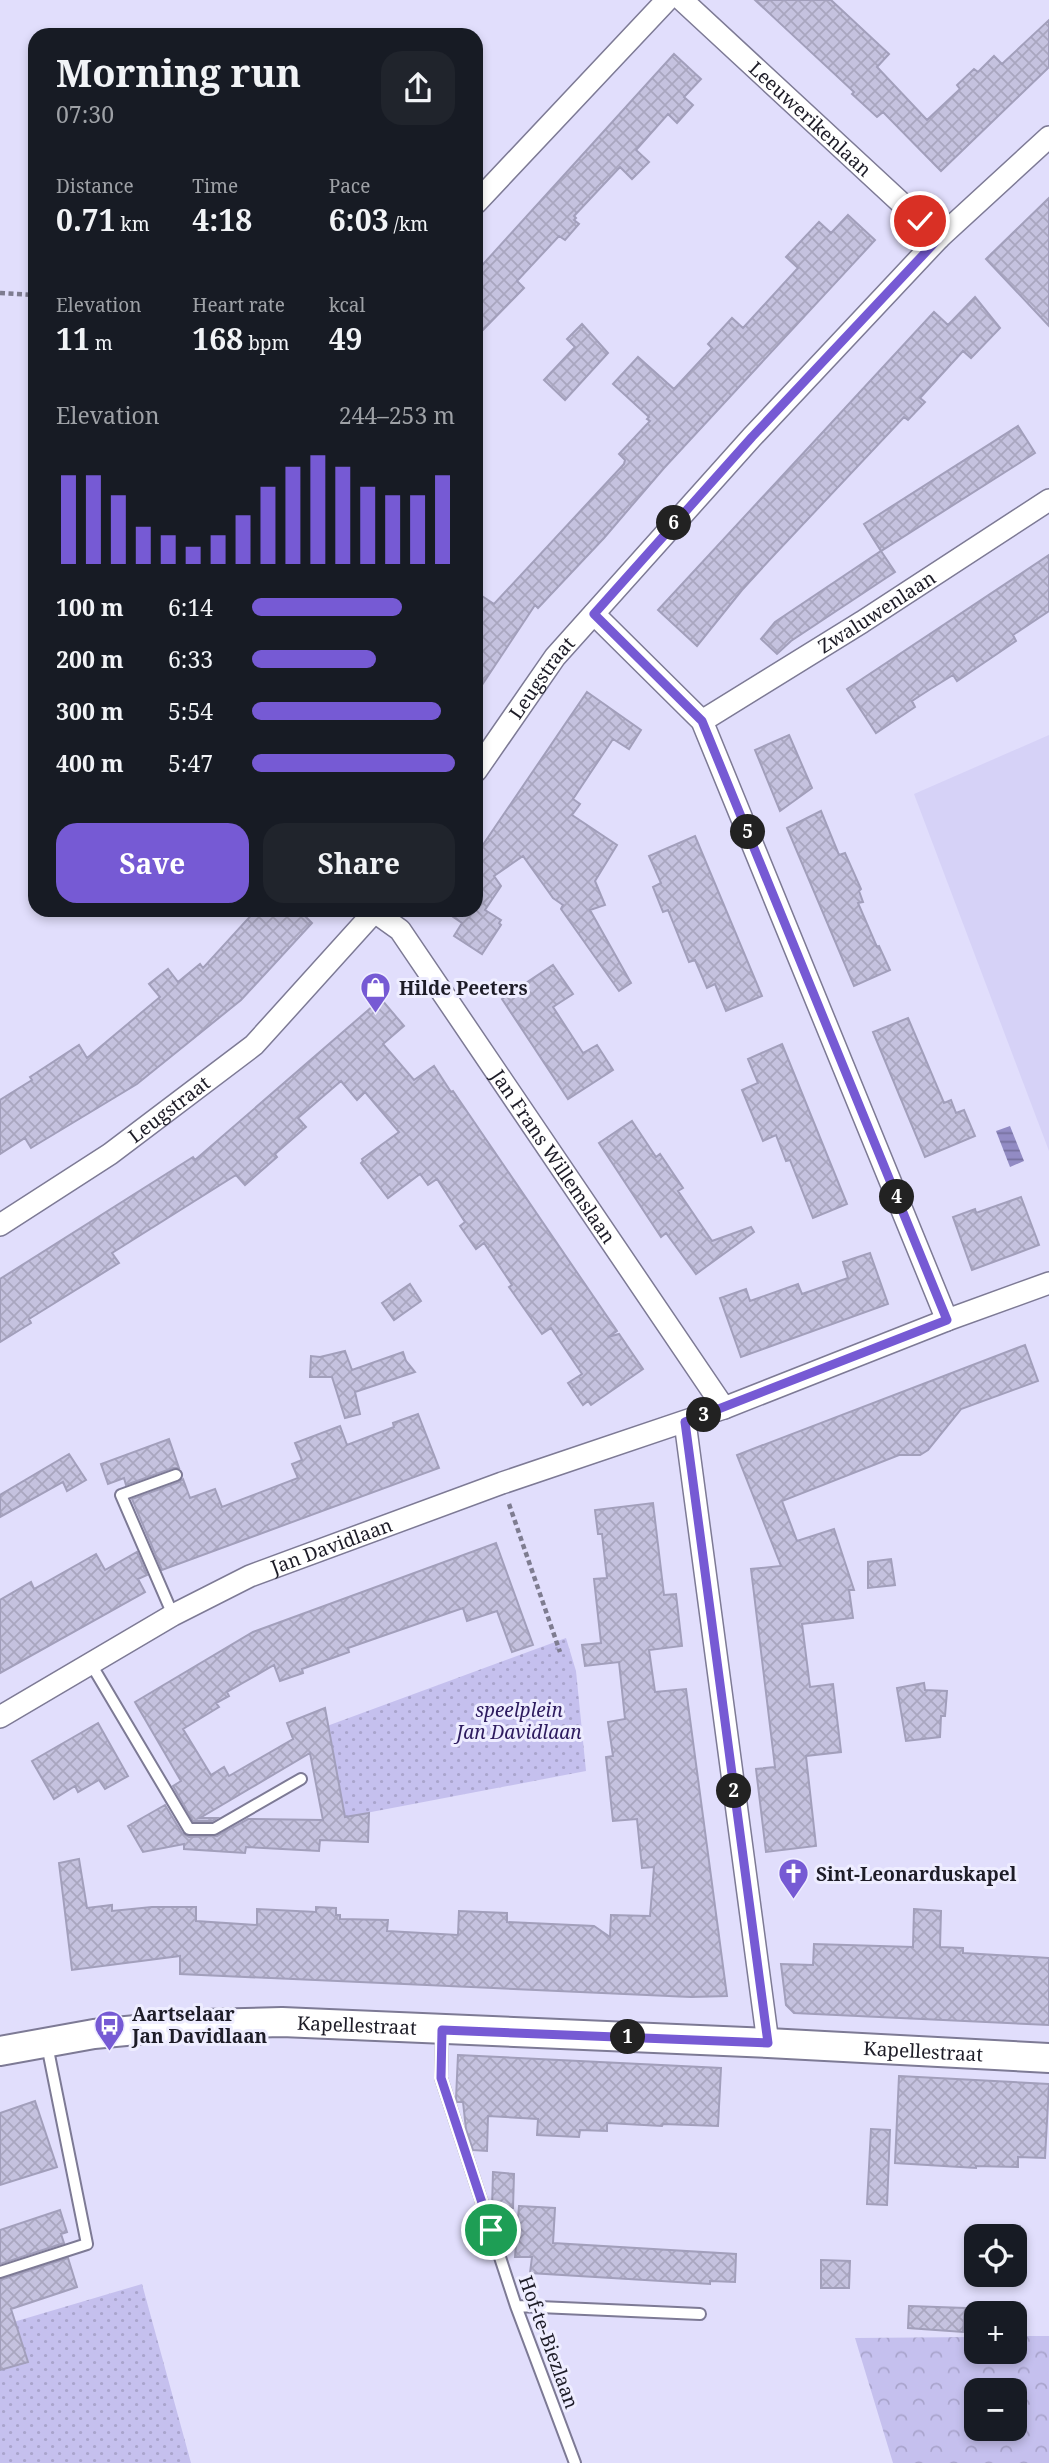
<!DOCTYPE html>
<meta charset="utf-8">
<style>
:root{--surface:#171b24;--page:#20242c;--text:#f1f3f6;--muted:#9ea1a6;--accent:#765ad4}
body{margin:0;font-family:"Noto Serif",serif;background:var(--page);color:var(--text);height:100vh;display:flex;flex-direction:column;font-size:26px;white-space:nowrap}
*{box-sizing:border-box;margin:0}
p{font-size:23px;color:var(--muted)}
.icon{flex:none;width:38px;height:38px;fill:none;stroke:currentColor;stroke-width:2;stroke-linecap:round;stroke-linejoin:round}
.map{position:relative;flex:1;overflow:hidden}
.panel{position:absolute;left:28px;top:28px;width:455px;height:889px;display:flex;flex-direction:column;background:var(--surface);border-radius:21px;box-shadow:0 4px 10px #0003}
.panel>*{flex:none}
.tools{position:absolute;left:964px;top:2224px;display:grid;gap:14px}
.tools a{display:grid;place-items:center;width:63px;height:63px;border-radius:14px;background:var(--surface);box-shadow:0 4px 10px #0003;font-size:35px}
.pin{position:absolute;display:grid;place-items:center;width:60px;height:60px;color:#fff;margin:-30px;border:4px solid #fff;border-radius:50%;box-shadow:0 2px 7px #0007}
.km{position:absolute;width:35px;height:35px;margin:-18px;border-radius:50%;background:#222;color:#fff;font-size:19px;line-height:35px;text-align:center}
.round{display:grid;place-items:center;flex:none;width:74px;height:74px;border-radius:21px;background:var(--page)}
.headline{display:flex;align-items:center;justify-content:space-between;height:119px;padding:0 28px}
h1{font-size:38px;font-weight:700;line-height:52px}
.stats{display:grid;grid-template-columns:repeat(3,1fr);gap:10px;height:119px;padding:7px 28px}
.stats div{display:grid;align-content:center}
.stats b{font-size:30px;font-weight:700}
.stats small{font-size:19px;font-weight:400}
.stats p{font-size:19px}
.chart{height:196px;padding:14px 28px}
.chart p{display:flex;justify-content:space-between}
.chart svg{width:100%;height:126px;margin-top:7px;stroke:var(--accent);stroke-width:6}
.button{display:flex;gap:14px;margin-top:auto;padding:14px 28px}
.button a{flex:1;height:80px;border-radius:21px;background:var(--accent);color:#fff;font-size:28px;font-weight:700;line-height:80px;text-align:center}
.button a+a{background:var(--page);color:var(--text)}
ul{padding:0 28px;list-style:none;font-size:23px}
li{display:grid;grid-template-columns:112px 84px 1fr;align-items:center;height:52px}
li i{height:18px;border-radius:9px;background:var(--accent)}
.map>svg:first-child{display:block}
.built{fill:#d6d2f7}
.green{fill:url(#green-dots)}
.forest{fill:url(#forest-crowns);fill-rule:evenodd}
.water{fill:url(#water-rules)}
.building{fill:url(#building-cross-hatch);stroke:#a29fbb;stroke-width:2}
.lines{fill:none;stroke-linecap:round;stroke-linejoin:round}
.lane-casing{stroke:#7d7a95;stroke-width:14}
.street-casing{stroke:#7d7a95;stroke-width:24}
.secondary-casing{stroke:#7d7a95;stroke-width:32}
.path{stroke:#7e7c90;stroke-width:4.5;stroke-dasharray:5 3.5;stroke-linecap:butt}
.lane{stroke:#fff;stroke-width:10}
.street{stroke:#fff;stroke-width:21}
.secondary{stroke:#fff;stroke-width:28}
.route-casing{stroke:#fff;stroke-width:14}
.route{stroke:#765ad4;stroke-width:9}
.labels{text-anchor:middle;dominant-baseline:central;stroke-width:6;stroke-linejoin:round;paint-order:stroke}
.street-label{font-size:19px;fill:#1d1c27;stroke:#eeedff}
.poi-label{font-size:19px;font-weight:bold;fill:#1d1c27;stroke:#eeedff;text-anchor:start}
.park-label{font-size:19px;font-style:italic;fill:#2d1b5e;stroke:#eeedff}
</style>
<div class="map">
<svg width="1049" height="2463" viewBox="0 0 1049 2463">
<defs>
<pattern id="green-dots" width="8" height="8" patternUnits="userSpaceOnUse" patternTransform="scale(1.75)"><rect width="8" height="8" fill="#c5c0ee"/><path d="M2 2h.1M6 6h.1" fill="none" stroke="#a9a4cc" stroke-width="1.8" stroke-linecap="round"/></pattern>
<pattern id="forest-crowns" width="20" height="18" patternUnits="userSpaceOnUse" patternTransform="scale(1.75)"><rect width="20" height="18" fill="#c5c0ee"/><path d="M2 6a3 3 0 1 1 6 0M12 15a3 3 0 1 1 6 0" fill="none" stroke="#a9a4cc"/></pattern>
<pattern id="water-rules" width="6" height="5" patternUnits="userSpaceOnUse" patternTransform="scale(1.75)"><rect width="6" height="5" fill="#928bc4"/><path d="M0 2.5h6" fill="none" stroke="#77719f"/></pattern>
<pattern id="building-cross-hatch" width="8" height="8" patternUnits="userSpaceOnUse" patternTransform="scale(1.75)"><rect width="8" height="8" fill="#c5c2df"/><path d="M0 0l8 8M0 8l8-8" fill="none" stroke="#a9a6bf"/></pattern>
</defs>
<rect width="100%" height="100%" fill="#e1defc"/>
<path class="built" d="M1049 735V1151L914 794Z"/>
<path class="green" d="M566 1638 576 1671 586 1771 345 1817 327 1726Z
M142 2284 191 2463H0V2326Z"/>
<path class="forest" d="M1015 2336H1049V2463H893L855 2338 976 2337V2352H1015ZM976 2390H1015V2429H976Z"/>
<path class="water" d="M1010 1126 1024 1161 1010 1167 996 1131Z"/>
<path class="building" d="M755 0H831L889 54 877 67 927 120 960 89 957 85 974 69 978 72 994 56 1002 64 1049 20V67L941 171 883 112 877 117 852 94 854 92Z
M674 54 701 79 684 97 693 105 677 123 668 114 636 150 649 162 632 179 620 167 574 216 576 218 574 220 579 224 565 240 559 236 517 281 524 288 476 337V272Z
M1049 198V326L986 259Z
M848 215 875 240 664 468 604 538 538 608 535 605 476 694V592L494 604 624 464 625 460 619 454 650 421 647 419 649 417 613 384 638 357 674 389 712 348 708 344 732 318 743 328 798 268 786 257 819 222 831 233Z
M975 297 1000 328 971 358 963 351 920 398 925 402 908 420 904 417 774 555 742 590 697 646 658 610 934 312 948 325Z
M582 324 608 353 565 400 544 380 575 347 567 339Z
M1018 426 1035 453 881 551 864 524Z
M881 551 895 572 791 641 777 654 761 639 775 622Z
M1049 555V611L1013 635 1016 641 957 681 953 675 932 688 912 701 915 707 876 733 847 689Z
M587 692 641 730 629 749 613 739 573 799 580 804 572 815 617 845 595 881 605 905 590 910 631 983 619 991 561 909 563 905 553 898 523 856 494 876 501 886 485 910 501 920 499 923 501 925 482 954 454 936 462 923 443 910H476V849L478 852Z
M789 735 812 788 780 811 755 750Z
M821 811 839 855 845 853 861 889 859 891 863 902 858 903 877 947 879 946 890 970 854 986 787 828Z
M695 836 762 996 726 1011 715 984 707 988 695 960 689 962 668 910 663 912 653 887 661 883 649 856Z
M256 910H299L312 923 241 1000 137 1084 31 1148 25 1138 0 1154V1100L32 1080 30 1077 79 1045 87 1058 160 997 149 984 168 969 178 982 200 964 203 968Z
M553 965 573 994 553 1007 583 1053 597 1045 613 1070 568 1099 502 999Z
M381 999 404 1026 383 1044 414 1080 434 1066 451 1092 453 1091 617 1331 608 1337 619 1334 643 1369 591 1405 588 1401 583 1405 568 1383 582 1374 551 1328 542 1334 509 1287 512 1285 484 1243 476 1249 460 1226 465 1222 437 1179 428 1185 420 1174 388 1198 361 1163 363 1161 362 1159 399 1132 365 1092 357 1100 341 1081 298 1118 306 1127 275 1154 277 1157 245 1185 236 1175 112 1253 119 1263 29 1319 31 1323 0 1342V1279L193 1157 195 1160Z
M908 1018 944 1103 951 1100 956 1113 964 1110 975 1136 925 1157 873 1032Z
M782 1044 847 1204 813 1218 790 1160 786 1161 776 1135 763 1141 742 1090 758 1083 748 1059Z
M632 1121 656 1157 660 1154 683 1188 678 1191 712 1241 751 1227 754 1232 696 1274 666 1233 661 1237 599 1143Z
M1021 1197 1039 1245 972 1270 953 1217 975 1209 976 1213Z
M870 1253 888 1304 741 1357 720 1298 746 1289 750 1301 798 1284 802 1294 848 1278 843 1262Z
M410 1284 421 1301 394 1320 382 1303Z
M1025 1345 1038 1381 961 1409 928 1450 920 1455H899L782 1501 797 1541 834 1529 854 1590H849L853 1618 802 1624 810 1687 833 1684 841 1752 806 1756 816 1846 766 1852 756 1769 775 1767 751 1569 781 1566 737 1455Z
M345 1351 352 1370 403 1352 406 1361 415 1372 355 1392 360 1414 345 1418 332 1377H310L311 1356 320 1357Z
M418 1414 439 1468 162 1570 132 1499 179 1482 183 1479 190 1498 215 1489 222 1507 298 1478 292 1464 302 1460 295 1443 340 1426 347 1445 394 1427 393 1423Z
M169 1439 179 1468H173L126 1485 124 1478 108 1484 101 1464Z
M69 1454 86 1480 67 1491 63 1482 0 1517V1495Z
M653 1503 664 1595 676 1594 682 1646 649 1650 655 1692 686 1689 727 1996 691 1997 180 1974V1956L72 1970 59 1863 79 1859 87 1908 112 1905V1911L152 1907H196V1921L257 1925V1909L316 1912V1907L336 1908V1915H340V1919L388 1920 387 1931 458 1935 459 1911 507 1913V1922L594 1926 610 1937 611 1915 650 1916 654 1867 642 1868 637 1819 613 1821 606 1757 613 1756 608 1722 625 1719 619 1662 585 1666 582 1645 601 1643 594 1579 607 1578 602 1534H598L595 1510Z
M496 1543 533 1645 512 1652 497 1611 467 1621 463 1608 348 1648 349 1652 302 1669 303 1673 280 1681 274 1665 227 1692 229 1696 216 1703 219 1707 183 1729 211 1775 224 1767 229 1776 293 1739 287 1723 325 1708 345 1817 369 1813 368 1842 320 1840 319 1851 246 1847 245 1853 184 1849V1844L143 1852 128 1826 165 1805 182 1833 189 1837 217 1836 248 1819 323 1820 310 1753 200 1818H217L212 1821H193L173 1786 181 1781 135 1702 253 1632Z
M137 1552 147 1575 138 1579 145 1592 0 1673V1600L31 1582 34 1589 96 1554 105 1570Z
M891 1559 895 1585 868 1588V1562Z
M924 1683 925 1690 947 1691 945 1716H941L940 1737 906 1741 897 1688Z
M98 1723 128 1776 105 1789 99 1780 78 1792 75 1786 54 1799 32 1761Z
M914 1909 941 1911 940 1947 963 1948V1953L1049 1958V2025L794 2013 786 2005 781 1964 813 1965 814 1944 913 1947Z
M458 2055 721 2068 718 2126 663 2124 662 2126 607 2123V2131L580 2130 579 2137 537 2135 538 2119 488 2116 487 2151 473 2150 466 2129 463 2102H457L456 2099Z
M899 2076 1049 2084 1045 2158 1018 2157V2167L976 2166V2168L895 2163Z
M35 2101 57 2167 0 2185V2113Z
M871 2129 890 2130 887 2205 867 2204Z
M493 2172 514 2174 513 2208H492Z
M519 2206 555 2208 553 2243 736 2254 735 2282 710 2281V2284L530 2273 532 2257H515Z
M60 2210 67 2232 61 2234 64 2243 0 2264V2230Z
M68 2258 77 2287 11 2309 28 2362 0 2370V2280Z
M821 2260 850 2261 849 2288H821Z
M909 2306 965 2308 963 2332 908 2328Z"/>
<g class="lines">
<defs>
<path id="lane" d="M173 1615 121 1495 176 1475
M91 1664 189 1829H214L301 1779
M442 2030 441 2078 516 2306 575 2463
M0 2272 87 2244 47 2045
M516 2306 700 2314"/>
<g id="street">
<path id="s1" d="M682 0 939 238"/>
<path d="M476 203 667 0"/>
<path d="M594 614 702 721 947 1320"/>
<path id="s2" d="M702 721 862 622 1049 500"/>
<path id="s3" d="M476 771 555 657 752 437 939 238 1049 137"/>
<path id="s4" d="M372 910 400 930 724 1408"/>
<path id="s5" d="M0 1225 110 1154 254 1045 376 910"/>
<path d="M685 1422 768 2043"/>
<path id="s6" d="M0 1717 173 1615 250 1576 502 1483 724 1408 947 1320 1049 1283"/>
</g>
<g id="secondary">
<path id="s7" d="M0 2051 94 2034 200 2024 282 2022 768 2043 1049 2058"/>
</g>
</defs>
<use href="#lane" class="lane-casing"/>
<use href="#street" class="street-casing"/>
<use href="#secondary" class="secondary-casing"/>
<path class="path" d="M0 293 35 295
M509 1504 560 1652"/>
<use href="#lane" class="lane"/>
<use href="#street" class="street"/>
<use href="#secondary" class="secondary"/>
</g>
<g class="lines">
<defs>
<path id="route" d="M491 2230 441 2078 442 2030 768 2043 685 1422 947 1320 702 721 594 614 752 437 939 238 920 221"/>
</defs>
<use href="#route" class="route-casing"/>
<use href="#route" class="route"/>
</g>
<defs>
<symbol id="shop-pin" viewBox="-11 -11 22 30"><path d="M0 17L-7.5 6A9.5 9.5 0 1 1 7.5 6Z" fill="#765ad4" stroke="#eeedff"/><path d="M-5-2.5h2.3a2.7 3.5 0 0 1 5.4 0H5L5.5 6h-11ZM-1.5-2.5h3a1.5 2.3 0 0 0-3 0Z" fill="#fff"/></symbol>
<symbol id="church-pin" viewBox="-11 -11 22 30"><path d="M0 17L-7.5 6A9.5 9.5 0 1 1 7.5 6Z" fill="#765ad4" stroke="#eeedff"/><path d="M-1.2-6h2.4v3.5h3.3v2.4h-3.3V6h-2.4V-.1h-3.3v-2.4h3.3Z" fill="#fff"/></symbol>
<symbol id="bus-pin" viewBox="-11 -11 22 30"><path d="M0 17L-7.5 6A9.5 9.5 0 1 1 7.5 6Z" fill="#765ad4" stroke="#eeedff"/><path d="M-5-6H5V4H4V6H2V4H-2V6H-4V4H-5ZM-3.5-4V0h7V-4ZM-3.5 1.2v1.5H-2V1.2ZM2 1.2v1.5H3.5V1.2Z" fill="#fff"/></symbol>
</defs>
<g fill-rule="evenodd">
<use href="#shop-pin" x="358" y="970" width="35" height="47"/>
<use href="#church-pin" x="776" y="1856" width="35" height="47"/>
<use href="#bus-pin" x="92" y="2008" width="35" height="47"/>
</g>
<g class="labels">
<g class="street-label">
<text stroke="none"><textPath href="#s1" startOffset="175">Leeuwerikenlaan</textPath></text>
<text stroke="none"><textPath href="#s2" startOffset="206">Zwaluwenlaan</textPath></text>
<text stroke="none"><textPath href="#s3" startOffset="114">Leugstraat</textPath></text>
<text stroke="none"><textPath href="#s5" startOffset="205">Leugstraat</textPath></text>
<text stroke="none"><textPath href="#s4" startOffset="308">Jan Frans Willemslaan</textPath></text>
<text stroke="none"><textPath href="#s6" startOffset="374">Jan Davidlaan</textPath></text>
<text stroke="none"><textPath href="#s7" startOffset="359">Kapellestraat</textPath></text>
<text stroke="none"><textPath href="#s7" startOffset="926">Kapellestraat</textPath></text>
<text transform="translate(549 2342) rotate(70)">Hof-te-Biezlaan</text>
</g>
<g class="poi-label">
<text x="399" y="988">Hilde Peeters</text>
<text x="816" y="1874">Sint-Leonarduskapel</text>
<text x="132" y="2014">Aartselaar<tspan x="132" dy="22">Jan Davidlaan</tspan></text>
</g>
<g class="park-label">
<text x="519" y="1710">speelplein<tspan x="519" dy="22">Jan Davidlaan</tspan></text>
</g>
</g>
</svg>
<div class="tools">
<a><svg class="icon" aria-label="locate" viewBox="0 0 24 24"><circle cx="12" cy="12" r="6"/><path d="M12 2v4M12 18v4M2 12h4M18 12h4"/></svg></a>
<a>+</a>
<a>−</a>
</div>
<div class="pin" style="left:491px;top:2230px;background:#1e9e55"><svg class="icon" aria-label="arrive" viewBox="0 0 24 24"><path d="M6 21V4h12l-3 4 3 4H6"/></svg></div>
<div class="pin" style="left:920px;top:221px;background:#d93025"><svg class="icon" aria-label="check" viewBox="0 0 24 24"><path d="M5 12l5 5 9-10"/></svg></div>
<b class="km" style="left:628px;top:2037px">1</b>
<b class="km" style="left:734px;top:1791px">2</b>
<b class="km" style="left:704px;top:1415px">3</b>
<b class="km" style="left:897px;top:1197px">4</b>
<b class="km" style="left:748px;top:832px">5</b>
<b class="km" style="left:674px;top:523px">6</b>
<section class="panel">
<div class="headline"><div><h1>Morning run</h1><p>07:30</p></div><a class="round"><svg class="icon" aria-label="share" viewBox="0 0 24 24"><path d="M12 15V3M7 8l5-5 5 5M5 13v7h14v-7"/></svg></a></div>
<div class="stats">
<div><p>Distance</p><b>0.71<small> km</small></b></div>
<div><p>Time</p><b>4:18</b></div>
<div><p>Pace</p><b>6:03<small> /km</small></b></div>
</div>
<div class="stats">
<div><p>Elevation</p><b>11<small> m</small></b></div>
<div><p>Heart rate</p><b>168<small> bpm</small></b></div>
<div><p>kcal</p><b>49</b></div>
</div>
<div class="chart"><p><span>Elevation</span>244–253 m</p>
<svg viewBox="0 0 160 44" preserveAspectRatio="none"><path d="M5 44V13M15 44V13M25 44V20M35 44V31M45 44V34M55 44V38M65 44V34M75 44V27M85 44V17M95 44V10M105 44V6M115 44V10M125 44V17M135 44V20M145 44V20M155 44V13"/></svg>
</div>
<ul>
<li><b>100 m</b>6:14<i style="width:74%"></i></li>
<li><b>200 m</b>6:33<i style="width:61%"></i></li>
<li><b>300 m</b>5:54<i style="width:93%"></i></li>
<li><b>400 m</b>5:47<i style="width:100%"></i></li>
</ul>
<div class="button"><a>Save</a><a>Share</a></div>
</section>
</div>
